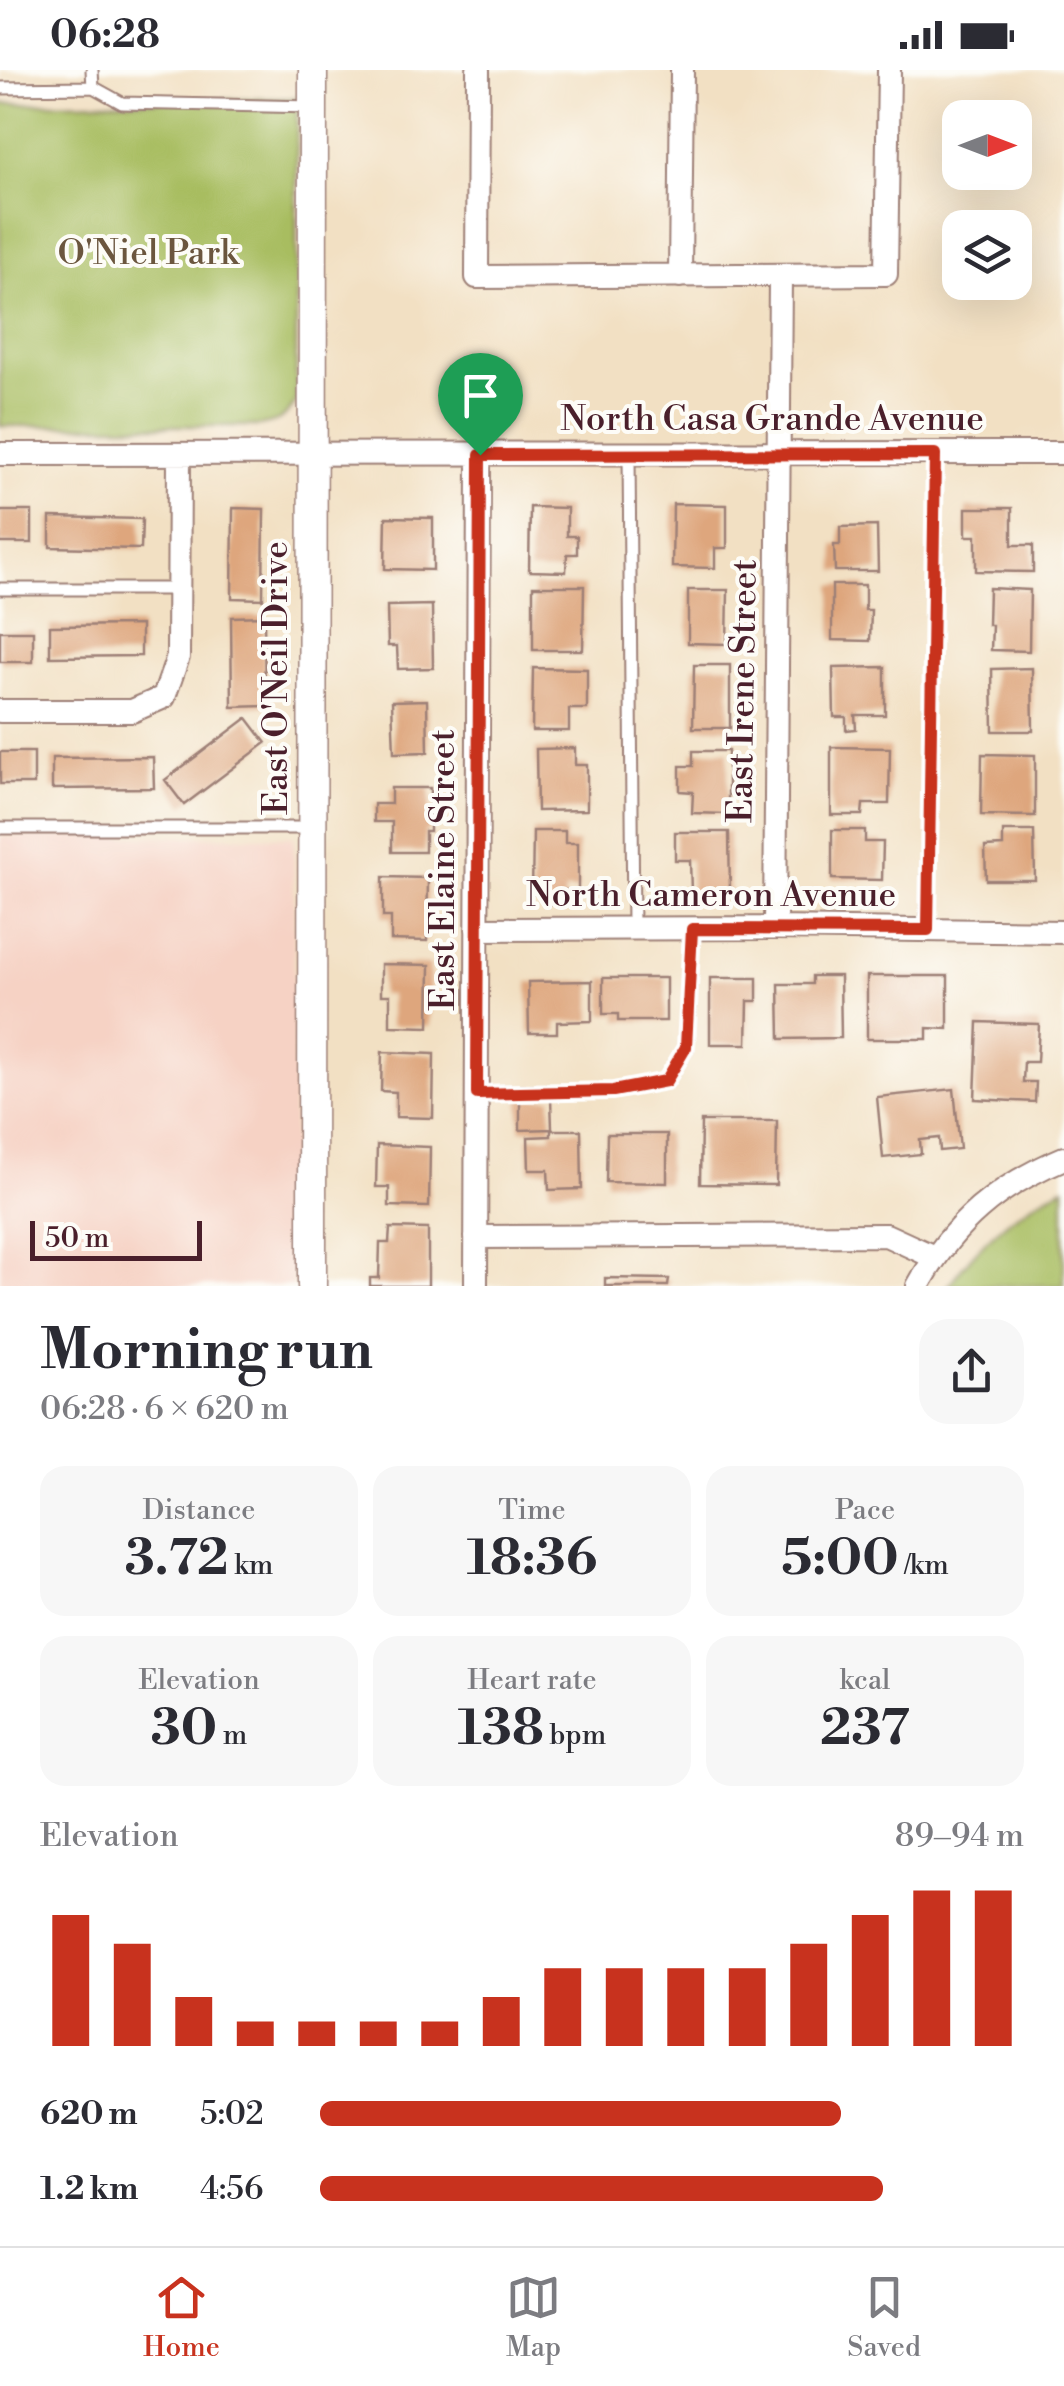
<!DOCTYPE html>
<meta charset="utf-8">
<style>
:root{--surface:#fff;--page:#f7f7f7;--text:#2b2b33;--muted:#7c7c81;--line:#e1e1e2;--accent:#c8321e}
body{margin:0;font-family:"Libre Bodoni",serif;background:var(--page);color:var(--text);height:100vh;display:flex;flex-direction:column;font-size:38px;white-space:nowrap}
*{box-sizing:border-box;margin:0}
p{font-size:32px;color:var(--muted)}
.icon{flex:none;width:55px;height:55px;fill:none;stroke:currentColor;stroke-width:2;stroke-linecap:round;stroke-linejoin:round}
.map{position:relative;height:1216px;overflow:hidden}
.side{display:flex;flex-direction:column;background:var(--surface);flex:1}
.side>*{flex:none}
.needle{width:65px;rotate:90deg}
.buttons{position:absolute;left:942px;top:30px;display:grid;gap:20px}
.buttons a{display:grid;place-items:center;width:90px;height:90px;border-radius:20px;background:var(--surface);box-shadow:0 10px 40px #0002;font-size:50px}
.scale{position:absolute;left:30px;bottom:25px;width:172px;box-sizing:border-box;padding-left:10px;border:5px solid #4a1f2b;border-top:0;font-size:28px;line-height:35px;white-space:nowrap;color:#4a1f2b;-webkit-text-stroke:8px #fdfcf7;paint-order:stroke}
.pin{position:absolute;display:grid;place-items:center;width:85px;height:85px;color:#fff;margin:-102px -42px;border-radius:50% 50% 50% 0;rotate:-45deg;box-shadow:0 0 10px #0007}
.pin .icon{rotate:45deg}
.round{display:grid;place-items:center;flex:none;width:105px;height:105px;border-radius:30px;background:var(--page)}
.summary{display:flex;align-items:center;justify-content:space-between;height:170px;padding:0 40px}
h1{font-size:55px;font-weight:800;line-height:75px}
.metrics{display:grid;grid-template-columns:repeat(3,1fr);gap:15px;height:170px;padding:10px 40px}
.metrics div{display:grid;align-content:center;border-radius:25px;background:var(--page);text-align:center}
.metrics b{font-size:50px;font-weight:800}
.metrics small{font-size:28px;font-weight:400}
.metrics p{font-size:28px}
.chart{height:280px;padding:20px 40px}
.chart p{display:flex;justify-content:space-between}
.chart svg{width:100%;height:180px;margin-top:10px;stroke:var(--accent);stroke-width:6}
ul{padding:0 40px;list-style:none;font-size:32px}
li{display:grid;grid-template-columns:160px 120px 1fr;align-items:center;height:75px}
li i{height:25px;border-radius:12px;background:var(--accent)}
.status{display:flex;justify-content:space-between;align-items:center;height:70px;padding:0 50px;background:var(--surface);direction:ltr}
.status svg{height:28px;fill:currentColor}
.menu{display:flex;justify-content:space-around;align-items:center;height:140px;border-top:2px solid var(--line);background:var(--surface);font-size:28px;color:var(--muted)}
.menu a{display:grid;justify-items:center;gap:5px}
.menu .active{color:var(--accent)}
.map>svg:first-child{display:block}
.built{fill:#f6d2c4}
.green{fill:#a8bd61;stroke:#796e46;stroke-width:2.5}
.building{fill:#dea67d}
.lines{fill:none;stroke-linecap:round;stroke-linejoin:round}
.service-casing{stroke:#9e8077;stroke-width:15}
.minor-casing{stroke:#9e8077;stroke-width:26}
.tertiary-casing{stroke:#9e8077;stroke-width:31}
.service{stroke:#fff;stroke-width:11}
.minor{stroke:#fff;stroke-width:22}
.tertiary{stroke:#fff;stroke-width:28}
.route-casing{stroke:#fff;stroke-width:20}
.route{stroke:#c8321e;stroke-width:12}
.labels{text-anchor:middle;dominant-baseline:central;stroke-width:8;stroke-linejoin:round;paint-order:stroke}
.park-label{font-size:35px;fill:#6b563e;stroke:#fdfcf7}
.street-label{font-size:35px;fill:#4a1f2b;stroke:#fdfcf7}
</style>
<div class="status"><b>06:28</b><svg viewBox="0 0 49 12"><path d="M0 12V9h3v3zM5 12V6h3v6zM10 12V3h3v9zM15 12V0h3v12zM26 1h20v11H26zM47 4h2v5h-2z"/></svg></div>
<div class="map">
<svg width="1064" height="1216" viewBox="0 0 1064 1216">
<rect width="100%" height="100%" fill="#fdfcf7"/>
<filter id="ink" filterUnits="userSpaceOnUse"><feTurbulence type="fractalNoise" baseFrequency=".01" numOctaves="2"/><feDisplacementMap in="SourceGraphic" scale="20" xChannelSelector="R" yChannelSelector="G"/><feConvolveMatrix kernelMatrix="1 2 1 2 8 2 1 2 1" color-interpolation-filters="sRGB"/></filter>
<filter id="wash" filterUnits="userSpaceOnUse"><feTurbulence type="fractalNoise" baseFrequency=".0048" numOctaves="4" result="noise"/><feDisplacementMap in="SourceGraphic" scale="40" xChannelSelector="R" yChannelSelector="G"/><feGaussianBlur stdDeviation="2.25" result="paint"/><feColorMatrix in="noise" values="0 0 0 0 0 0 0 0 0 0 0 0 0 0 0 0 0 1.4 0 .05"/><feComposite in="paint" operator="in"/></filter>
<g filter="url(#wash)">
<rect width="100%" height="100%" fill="#f2e0c3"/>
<path class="built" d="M0 766 294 767 293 1216H0Z"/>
<path class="green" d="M297 28 296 332C285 350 276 354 256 356H0V34Z
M1064 1117V1216H948C980 1172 1015 1140 1064 1117Z"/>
<g id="blocks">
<path class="building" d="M673 434 727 435V478H715V498L672 497Z
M530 437 567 438V466H577V484H567L566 502 529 501Z
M233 438 264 439 263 529 232 528Z
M966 438H1012V475H1033V502L976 501V466H966Z
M0 441H32V473H0Z
M50 447 142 449 141 479 50 477Z
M386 447 433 448V500L385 499Z
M877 456 878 501H835L834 475H840V457Z
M832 515H865V540H871L870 571 832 570Z
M533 516H584L583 580H533Z
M989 518 1030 520 1029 581 991 580 992 555H988Z
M688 520H728L727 574 688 573Z
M432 535 433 598 398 599 397 576H388L387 536Z
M264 546 265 636 232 637 231 547Z
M141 555V586L50 587V556Z
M0 561H33V592H0Z
M694 595H730V658H693Z
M885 597V645H855L856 659 846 660V647H834L833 598Z
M533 598 587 599V639H569V661H532Z
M1032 598 1033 661H993L992 599Z
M427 630 428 682 394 683 392 631Z
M247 648 266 673 184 735 165 710Z
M831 677 890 678 889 734H863L862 745H831Z
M575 678V695H587V740L537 741 536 679Z
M693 681H728V744L692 743 693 722 680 721V696H693Z
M0 682H34V714H0Z
M982 684 1035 685V746L981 745Z
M153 687 154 718 52 719V688Z
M391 718H430V761H425V782H392V752H374V734H391Z
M832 760H865V772H883L882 810 832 809Z
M533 761H565V773H578V820H565L564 834H543V824H532Z
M1003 761H1034L1035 810H986L985 777 1003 776Z
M675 762H729L730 822H691L690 790H675Z
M383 807 428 808 427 871 391 870V847H383Z
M381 894 430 895 429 957 390 956V925H381Z
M812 906H840L841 968 780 969 779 914H812Z
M867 906H948V959L927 958V969H867Z
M603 908H666V951H618V944H603Z
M710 908H757V931H748L747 974H710Z
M592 911V951L557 952V963H529L528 912Z
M978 952 1039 954 1037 992H1024L1023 1012H1036L1035 1032 975 1029Z
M382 982 434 984 433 1048 396 1047V1022L381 1021Z
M954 1019 960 1079 940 1081 939 1068 920 1070 921 1084 883 1088 877 1027Z
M520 1028H551L552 1059 520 1060Z
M701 1051H777L776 1115 700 1114Z
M551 1060H581L582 1119 549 1120 548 1100H529L528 1067 551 1066Z
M607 1064H667V1113L606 1112Z
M377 1075 430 1077 429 1137 389 1136V1117H376Z
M390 1158 428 1159V1216H370V1208H379L380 1173H389Z
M605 1208 669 1209 668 1216H605Z"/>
</g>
</g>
<g filter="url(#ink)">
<use href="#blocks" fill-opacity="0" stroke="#9e8077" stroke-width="2.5"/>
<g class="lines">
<defs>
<path id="service" d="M92 0 93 17
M0 18 93 17 122 33 313 37
M629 385 633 859
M0 519H178
M0 758H311
M927 860 935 384
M477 1023 613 1021 666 1011 687 977 692 859"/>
<path id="minor" d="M478 0 477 207 886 204 889 0
M680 206 682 0
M0 384 1064 383
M0 641H132L164 627 178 587 179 385
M775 858 780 206
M477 859 775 858 1064 862
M476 1167 886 1165 934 1187
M476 1216 479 385
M918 1216C953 1153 997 1116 1064 1088"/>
<path id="tertiary" d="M312 1216 313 0"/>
</defs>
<use href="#service" class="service-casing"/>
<use href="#minor" class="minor-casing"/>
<use href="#tertiary" class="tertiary-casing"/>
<use href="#service" class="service"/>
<use href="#minor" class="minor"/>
<use href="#tertiary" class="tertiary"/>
</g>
</g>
<g class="lines" filter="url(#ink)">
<defs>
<path id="route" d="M935 384 928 860 692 859 686 977 666 1011 613 1021 477 1024 480 385Z"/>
</defs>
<use href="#route" class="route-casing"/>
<use href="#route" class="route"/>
</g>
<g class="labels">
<g class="park-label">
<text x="148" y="183">O'Niel Park</text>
</g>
<g class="street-label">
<text x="772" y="349">North Casa Grande Avenue</text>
<text transform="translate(276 608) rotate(-90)">East O'Neil Drive</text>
<text transform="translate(743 621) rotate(-89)">East Irene Street</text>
<text transform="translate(443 800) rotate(-90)">East Elaine Street</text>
<text x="711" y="825">North Cameron Avenue</text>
</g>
</g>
</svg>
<div class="buttons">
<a><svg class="needle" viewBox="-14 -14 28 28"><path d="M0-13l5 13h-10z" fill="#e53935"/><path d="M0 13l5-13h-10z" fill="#7c7c81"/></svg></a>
<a><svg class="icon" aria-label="layers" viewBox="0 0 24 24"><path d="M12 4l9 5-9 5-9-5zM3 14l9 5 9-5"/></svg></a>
</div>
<div class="scale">50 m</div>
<div class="pin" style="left:480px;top:385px;background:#1e9e55"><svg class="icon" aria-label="arrive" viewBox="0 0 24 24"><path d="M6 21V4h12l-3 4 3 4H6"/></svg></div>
</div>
<section class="side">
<div class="summary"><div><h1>Morning run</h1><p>06:28 · 6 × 620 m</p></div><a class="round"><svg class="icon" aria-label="share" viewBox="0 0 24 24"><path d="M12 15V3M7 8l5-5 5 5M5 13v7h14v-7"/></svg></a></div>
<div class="metrics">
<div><p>Distance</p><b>3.72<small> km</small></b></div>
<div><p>Time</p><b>18:36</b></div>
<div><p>Pace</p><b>5:00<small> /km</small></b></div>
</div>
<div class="metrics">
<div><p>Elevation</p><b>30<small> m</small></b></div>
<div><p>Heart rate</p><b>138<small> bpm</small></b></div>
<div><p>kcal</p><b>237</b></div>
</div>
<div class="chart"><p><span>Elevation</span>89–94 m</p>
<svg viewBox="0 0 160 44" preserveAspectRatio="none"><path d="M5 44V12M15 44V19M25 44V32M35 44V38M45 44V38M55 44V38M65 44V38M75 44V32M85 44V25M95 44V25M105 44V25M115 44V25M125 44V19M135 44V12M145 44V6M155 44V6"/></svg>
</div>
<ul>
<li><b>620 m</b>5:02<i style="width:74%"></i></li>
<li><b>1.2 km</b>4:56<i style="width:80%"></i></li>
</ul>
</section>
<nav class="menu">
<a class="active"><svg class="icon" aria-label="home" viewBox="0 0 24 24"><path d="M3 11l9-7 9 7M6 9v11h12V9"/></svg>Home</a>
<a><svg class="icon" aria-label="map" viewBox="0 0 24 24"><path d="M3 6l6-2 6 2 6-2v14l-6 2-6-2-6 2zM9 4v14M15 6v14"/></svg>Map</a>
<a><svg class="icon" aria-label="saved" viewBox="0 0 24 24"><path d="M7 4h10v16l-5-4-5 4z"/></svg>Saved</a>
</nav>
